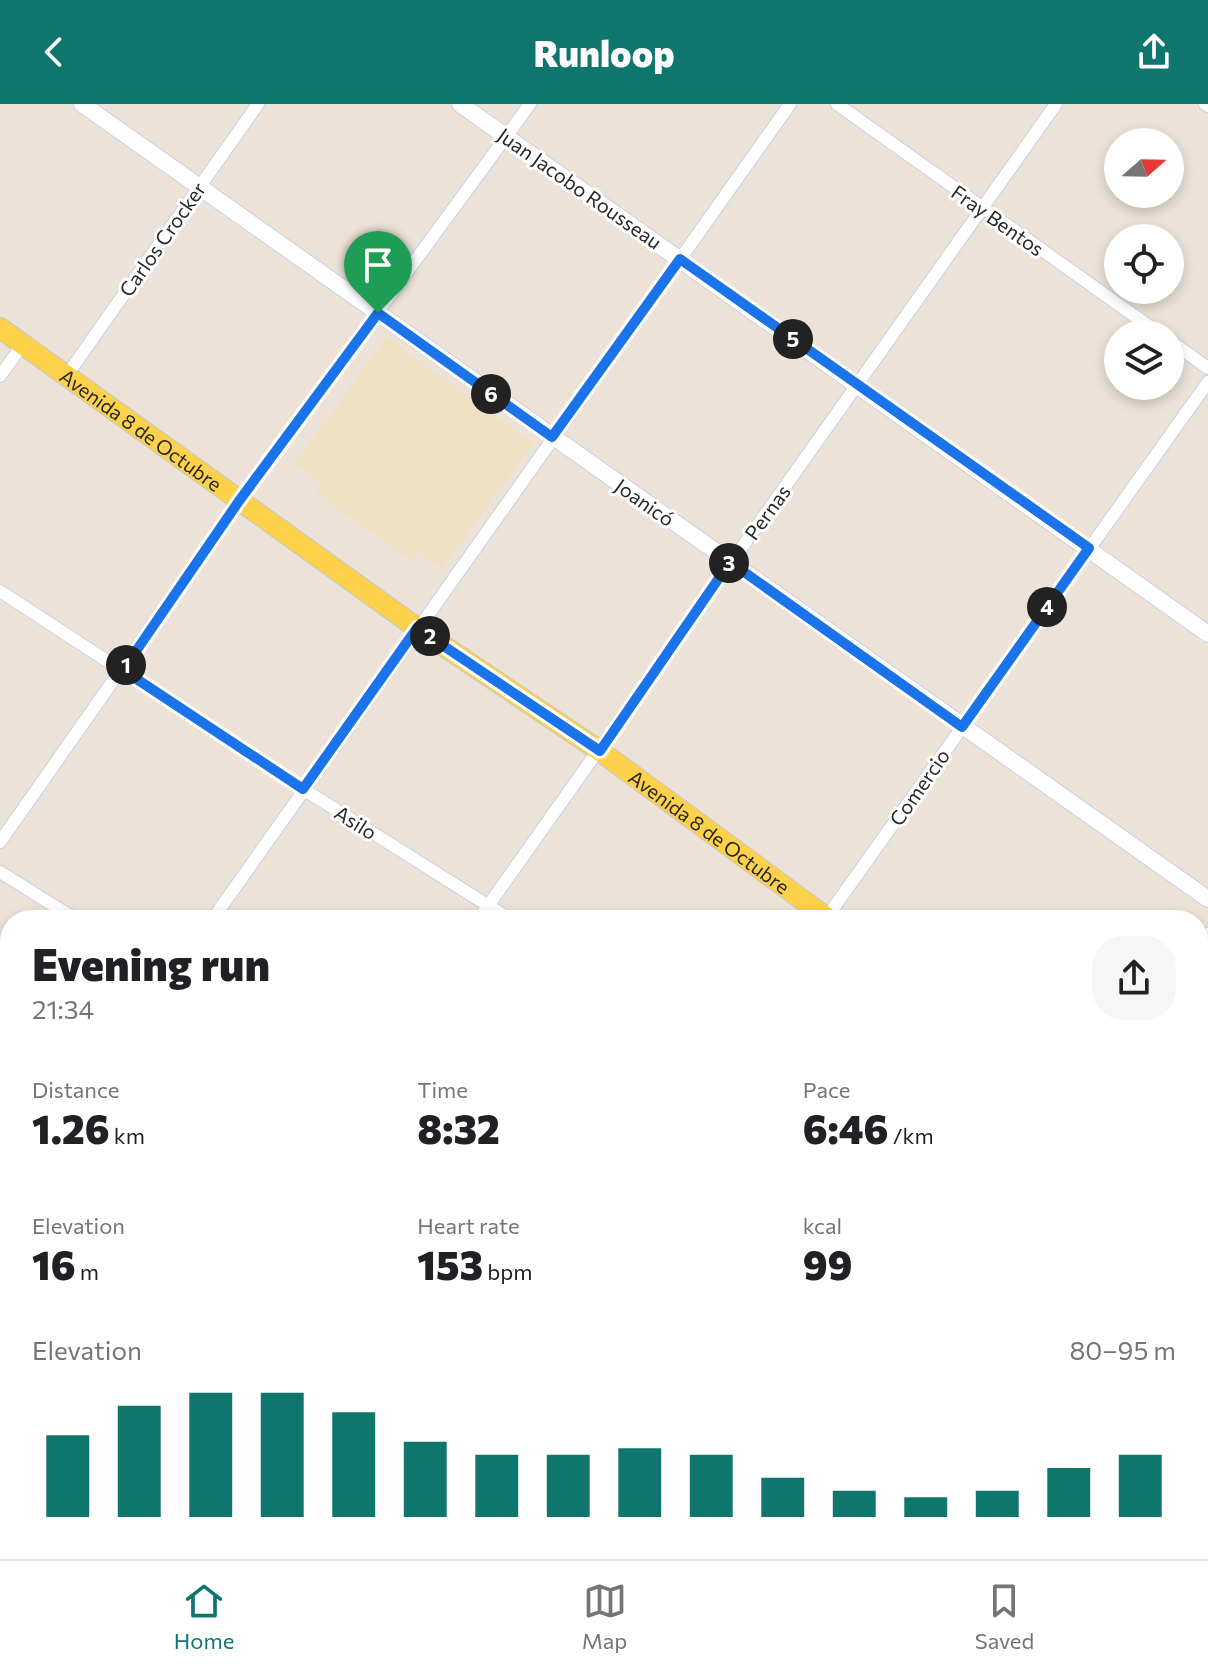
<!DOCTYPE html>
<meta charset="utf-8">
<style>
:root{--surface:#fff;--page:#f6f6f6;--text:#202124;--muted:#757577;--line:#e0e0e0;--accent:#0f766e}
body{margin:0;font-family:Commissioner,sans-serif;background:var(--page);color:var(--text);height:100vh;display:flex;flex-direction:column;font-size:30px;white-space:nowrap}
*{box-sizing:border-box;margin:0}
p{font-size:26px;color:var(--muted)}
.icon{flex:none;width:44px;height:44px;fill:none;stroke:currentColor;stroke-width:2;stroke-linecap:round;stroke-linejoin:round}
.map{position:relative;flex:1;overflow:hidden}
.panel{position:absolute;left:0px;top:806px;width:1208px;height:650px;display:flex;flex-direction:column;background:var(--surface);border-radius:32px 32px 0 0;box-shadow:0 4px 12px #0003}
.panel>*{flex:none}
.needle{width:52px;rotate:70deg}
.tools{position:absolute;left:1104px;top:24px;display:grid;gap:16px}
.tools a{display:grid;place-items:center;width:80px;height:80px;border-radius:50%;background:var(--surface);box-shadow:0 4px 12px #0003;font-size:40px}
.pin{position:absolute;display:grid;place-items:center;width:68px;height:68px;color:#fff;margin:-82px -34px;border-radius:50% 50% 50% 0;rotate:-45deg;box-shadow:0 0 8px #0007}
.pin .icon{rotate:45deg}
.km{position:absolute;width:40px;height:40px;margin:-20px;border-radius:50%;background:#222;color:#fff;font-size:22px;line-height:40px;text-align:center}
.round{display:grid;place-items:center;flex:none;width:84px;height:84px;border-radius:32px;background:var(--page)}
.overview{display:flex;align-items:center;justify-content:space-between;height:136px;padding:0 32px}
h1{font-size:44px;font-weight:800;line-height:60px}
.figures{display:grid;grid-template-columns:repeat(3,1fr);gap:12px;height:136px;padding:8px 32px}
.figures div{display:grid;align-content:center}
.figures b{font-size:40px;font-weight:800}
.figures small{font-size:22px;font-weight:400}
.figures p{font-size:22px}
.chart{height:224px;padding:16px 32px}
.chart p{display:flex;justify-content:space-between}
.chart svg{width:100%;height:144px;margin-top:8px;stroke:var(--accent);stroke-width:6}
header{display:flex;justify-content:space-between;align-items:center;height:104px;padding:0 32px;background:var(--accent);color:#fff;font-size:36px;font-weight:800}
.tab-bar{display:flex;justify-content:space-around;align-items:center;height:112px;border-top:2px solid var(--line);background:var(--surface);font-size:22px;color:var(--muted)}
.tab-bar a{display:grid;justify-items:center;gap:4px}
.tab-bar .active{color:var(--accent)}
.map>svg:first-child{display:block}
.education{fill:#f0e1c4}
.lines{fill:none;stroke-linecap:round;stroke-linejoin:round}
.pedestrian-casing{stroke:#ccd0e2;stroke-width:11}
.minor-casing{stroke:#ccd0e2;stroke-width:14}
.tertiary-casing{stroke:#ccd0e2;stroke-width:18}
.primary-casing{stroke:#c7c7c7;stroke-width:22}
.pedestrian{stroke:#fff;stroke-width:9}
.minor{stroke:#fff;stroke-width:12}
.tertiary{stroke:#fff;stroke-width:16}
.primary{stroke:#fdd14a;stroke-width:20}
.route-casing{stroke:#fff;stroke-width:16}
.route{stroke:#1a73e8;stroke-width:10}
.labels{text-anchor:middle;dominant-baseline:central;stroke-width:6;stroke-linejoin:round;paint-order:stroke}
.street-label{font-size:20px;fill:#272727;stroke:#fff}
</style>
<header><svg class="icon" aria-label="back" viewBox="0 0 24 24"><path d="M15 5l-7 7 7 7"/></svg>Runloop<svg class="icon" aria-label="share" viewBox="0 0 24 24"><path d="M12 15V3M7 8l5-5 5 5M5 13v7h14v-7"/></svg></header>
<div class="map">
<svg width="1208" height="1455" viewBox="0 0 1208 1455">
<rect width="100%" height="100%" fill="#ece2d7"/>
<path class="education" d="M387 233 533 339 442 465 418 448 411 457 316 388 322 380 295 360Z"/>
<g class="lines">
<defs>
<path id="pedestrian" d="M1198 1223 1208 1209"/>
<path id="minor" d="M837 0 1160 230
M1205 0 1208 2
M1170 237 1208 264
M67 271 258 0
M0 272 23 240
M0 487 303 685 511 816
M0 738 239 397 530 0
M0 768 77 816
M827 813 1208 278
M212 816 790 0
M478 816 1056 0
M1198 844 1208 830
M0 1112 10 1098
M1198 1265 1208 1271
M0 1324 10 1330
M1198 1443 1208 1429
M190 1446 203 1455
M714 1446 729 1455
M1106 1446 1121 1455
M19 1455 26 1446
M333 1455 338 1446
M769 1455 775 1446
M1036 1455 1042 1446"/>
<path id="tertiary" d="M82 0 1208 795
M460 0 1208 530
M536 1455 540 1446"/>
<g id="primary">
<path id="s1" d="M0 224 417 524 600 647 830 816"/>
<path d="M1198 1073 1208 1080"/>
</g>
</defs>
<use href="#pedestrian" class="pedestrian-casing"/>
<use href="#minor" class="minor-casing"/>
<use href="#tertiary" class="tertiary-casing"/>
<use href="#primary" class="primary-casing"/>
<use href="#pedestrian" class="pedestrian"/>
<use href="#minor" class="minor"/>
<use href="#tertiary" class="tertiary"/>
<use href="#primary" class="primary"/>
</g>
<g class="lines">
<defs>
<path id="route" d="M680 155 1089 444 962 623 730 458 600 647 417 524 303 685 123 566 239 397 378 209 552 333Z"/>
</defs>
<use href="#route" class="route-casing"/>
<use href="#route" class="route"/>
</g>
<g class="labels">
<g class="street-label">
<text transform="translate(580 84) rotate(35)">Juan Jacobo Rousseau</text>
<text transform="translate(998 116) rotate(35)">Fray Bentos</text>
<text transform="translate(162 135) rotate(-55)">Carlos Crocker</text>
<text stroke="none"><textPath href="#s1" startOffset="174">Avenida 8 de Octubre</textPath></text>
<text transform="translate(645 398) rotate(35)">Joanicó</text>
<text transform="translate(767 408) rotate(-54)">Pernas</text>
<text transform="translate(919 683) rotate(-55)">Comercio</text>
<text transform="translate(356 718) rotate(32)">Asilo</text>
<text stroke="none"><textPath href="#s1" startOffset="870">Avenida 8 de Octubre</textPath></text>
</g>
</g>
</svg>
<div class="tools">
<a><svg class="needle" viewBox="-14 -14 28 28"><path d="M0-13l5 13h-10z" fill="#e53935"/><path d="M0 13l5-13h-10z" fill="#757577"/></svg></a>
<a><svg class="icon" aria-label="locate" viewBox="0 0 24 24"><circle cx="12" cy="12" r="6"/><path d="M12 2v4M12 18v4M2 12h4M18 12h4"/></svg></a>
<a><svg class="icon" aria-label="layers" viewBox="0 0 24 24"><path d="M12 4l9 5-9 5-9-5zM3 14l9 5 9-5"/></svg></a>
</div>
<div class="pin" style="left:378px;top:209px;background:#1e9e55"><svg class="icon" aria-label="arrive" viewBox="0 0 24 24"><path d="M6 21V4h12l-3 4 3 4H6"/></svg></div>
<b class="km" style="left:126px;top:561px">1</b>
<b class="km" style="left:430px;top:532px">2</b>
<b class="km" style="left:729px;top:459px">3</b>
<b class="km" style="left:1047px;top:503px">4</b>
<b class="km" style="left:793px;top:235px">5</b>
<b class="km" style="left:491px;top:290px">6</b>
<section class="panel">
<div class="overview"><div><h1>Evening run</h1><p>21:34</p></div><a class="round"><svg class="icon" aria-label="share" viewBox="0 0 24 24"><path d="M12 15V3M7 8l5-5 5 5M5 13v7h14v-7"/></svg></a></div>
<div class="figures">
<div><p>Distance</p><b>1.26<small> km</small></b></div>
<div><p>Time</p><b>8:32</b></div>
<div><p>Pace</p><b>6:46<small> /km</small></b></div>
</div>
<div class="figures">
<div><p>Elevation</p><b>16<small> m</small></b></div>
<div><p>Heart rate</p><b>153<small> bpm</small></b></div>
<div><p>kcal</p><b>99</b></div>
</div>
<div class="chart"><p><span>Elevation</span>80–95 m</p>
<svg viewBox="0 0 160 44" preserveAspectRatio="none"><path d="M5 44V19M15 44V10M25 44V6M35 44V6M45 44V12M55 44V21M65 44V25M75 44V25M85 44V23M95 44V25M105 44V32M115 44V36M125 44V38M135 44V36M145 44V29M155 44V25"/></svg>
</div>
</section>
</div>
<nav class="tab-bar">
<a class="active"><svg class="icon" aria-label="home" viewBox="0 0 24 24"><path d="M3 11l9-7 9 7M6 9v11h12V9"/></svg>Home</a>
<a><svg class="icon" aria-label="map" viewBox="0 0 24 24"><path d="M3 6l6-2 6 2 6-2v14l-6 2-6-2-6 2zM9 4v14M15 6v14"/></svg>Map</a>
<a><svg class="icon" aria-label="saved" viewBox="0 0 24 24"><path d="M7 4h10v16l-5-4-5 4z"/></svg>Saved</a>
</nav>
